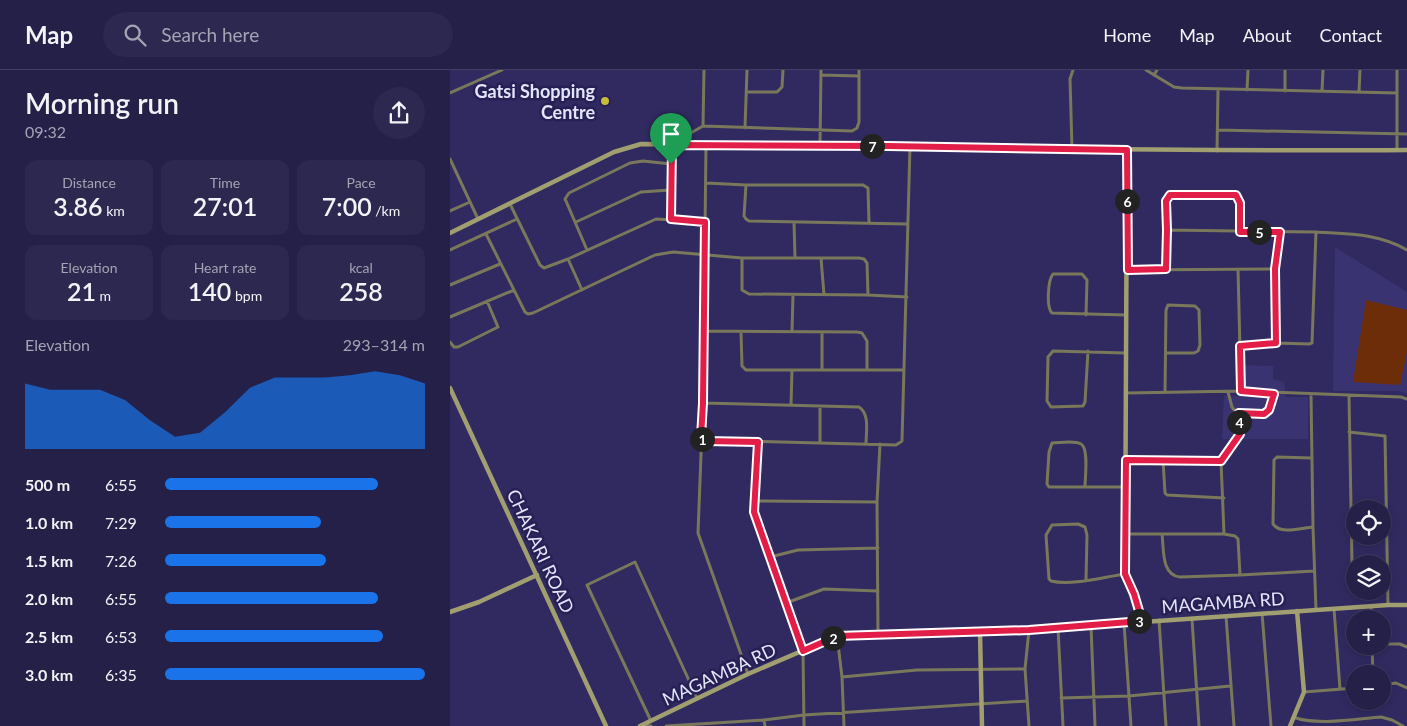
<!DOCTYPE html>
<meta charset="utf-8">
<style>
:root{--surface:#242048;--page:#2c284f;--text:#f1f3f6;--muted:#a3a3b4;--line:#413e60;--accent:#1a73e8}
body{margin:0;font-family:Lato,sans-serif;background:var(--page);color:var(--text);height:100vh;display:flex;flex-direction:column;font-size:19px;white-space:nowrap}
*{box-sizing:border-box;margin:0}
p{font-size:16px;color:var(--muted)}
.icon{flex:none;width:28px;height:28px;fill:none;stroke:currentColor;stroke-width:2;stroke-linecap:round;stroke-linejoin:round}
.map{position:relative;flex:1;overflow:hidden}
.sheet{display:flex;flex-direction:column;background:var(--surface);width:450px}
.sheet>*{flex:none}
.buttons{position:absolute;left:896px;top:430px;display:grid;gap:10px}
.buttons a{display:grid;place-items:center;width:45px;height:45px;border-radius:50%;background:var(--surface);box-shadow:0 2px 8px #0003,0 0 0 1px var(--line);font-size:25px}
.pin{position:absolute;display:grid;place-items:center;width:42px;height:42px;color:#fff;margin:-51px -21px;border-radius:50% 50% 50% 0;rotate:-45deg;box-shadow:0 0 5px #0007}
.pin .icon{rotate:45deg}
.km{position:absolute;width:25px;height:25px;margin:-12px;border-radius:50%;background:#222;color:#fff;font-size:14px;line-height:25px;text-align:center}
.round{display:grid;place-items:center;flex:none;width:52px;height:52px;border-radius:26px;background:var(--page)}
.headline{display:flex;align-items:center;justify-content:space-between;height:85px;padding:0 25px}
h1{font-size:28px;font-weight:600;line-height:38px}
.stats{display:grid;grid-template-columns:repeat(3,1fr);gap:8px;height:85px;padding:5px 25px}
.stats div{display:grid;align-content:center;border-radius:12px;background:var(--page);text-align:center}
.stats b{font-size:25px;font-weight:600}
.stats small{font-size:14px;font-weight:400}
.stats p{font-size:14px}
.chart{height:140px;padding:10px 25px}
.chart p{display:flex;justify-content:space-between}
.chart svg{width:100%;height:90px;margin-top:5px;fill:var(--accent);opacity:.7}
ul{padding:0 25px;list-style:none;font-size:16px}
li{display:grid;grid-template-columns:80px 60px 1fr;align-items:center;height:38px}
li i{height:12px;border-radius:6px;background:var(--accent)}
header{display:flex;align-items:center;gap:30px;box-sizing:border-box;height:70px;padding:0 25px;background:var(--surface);border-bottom:1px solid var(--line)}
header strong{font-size:24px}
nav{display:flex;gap:28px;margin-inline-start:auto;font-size:18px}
.search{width:350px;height:45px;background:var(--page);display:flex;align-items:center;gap:12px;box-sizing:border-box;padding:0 18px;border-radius:28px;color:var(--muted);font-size:19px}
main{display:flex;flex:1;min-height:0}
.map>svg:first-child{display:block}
.built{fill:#393371}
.green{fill:#6e2d09}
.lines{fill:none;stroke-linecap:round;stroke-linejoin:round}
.street{stroke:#7a785b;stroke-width:3}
.secondary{stroke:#a19e70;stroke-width:4.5}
.route-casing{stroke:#fff;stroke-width:10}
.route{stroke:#e11d48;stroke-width:6}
.poi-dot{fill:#c6bc3c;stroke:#262055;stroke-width:2}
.labels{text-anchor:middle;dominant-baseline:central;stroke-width:5;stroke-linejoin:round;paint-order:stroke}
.poi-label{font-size:18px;font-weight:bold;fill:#e4e5fa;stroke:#262055;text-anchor:end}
.street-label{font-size:18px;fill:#e4e5fa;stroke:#262055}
</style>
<header>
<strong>Map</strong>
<div class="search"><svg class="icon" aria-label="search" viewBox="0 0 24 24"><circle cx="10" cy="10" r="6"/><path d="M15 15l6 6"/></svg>Search here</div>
<nav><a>Home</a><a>Map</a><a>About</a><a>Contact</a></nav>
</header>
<main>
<section class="sheet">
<div class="headline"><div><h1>Morning run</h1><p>09:32</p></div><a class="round"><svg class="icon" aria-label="share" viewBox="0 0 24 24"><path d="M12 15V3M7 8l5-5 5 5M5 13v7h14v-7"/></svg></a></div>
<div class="stats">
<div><p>Distance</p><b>3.86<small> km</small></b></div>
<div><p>Time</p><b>27:01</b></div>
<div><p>Pace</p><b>7:00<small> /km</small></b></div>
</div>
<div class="stats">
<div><p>Elevation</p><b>21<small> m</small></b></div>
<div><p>Heart rate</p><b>140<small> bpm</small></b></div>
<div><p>kcal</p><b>258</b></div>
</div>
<div class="chart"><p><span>Elevation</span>293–314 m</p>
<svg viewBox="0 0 160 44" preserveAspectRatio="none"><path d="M0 44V12L10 15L20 15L30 15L40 20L50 30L60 38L70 36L80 26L90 14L100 9L110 9L120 9L130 8L140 6L150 8L160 12V44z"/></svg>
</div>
<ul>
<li><b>500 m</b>6:55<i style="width:82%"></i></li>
<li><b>1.0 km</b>7:29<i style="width:60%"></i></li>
<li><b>1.5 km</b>7:26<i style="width:62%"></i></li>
<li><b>2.0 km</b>6:55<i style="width:82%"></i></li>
<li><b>2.5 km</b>6:53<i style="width:84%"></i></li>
<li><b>3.0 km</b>6:35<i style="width:100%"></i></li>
</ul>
</section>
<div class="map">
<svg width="957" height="656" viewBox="0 0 957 656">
<rect width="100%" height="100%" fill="#302a60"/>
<path class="built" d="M885 177 957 222V324L950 321H883Z
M792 295 823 296V309L834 312 836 327H858V369H772L774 326H793Z"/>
<path class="green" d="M916 230 957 240V282L950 315 903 312Z"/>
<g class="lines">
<path class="street" d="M254 0 253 56 402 61 407 58 409 52V0
M696 0 724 17 732 18 947 23
M835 0V21
M947 0V80
M371 5 409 6
M704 5 707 0
M797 20 798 0
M872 21 873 0
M296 22H327L332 17 333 0
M909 22 910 0
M0 23 52 0
M295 58 297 0
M768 60 957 64
M213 74 214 66 239 64 253 56
M256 75 253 333 248 463 298 604
M370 75 371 0
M622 79 620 9 623 0
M767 81 768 20
M0 89 28 149
M256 113 296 115H413L418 118 419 152
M296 115 294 146 296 149 299 151 457 154
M60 134 90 195 94 198 118 189 206 149 255 152
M0 141 20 132
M221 149 222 75
M126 152 191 122 220 120
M344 152 345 188
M717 160 866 162 862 273 859 274 826 273
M866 162C897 164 929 163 957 180
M36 164 75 242 78 244 83 243 205 185 223 182 292 188H409L414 189 417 193 418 225
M0 180 67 149
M137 180 116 131 115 129 119 123 180 93 193 91 221 94
M292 188V220L299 224 418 225 457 227
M371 188 374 225
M118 189 132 220
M716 199 717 160 716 131 720 125H785L790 133V161
M788 199 791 321
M825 199 830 162
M677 200 825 199 826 273 790 276
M0 215 50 194
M636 245 637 210 632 204H603C598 210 596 237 602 243L676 245
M0 247 64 220
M254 261 407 262 412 263 417 271V300
M342 261 343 225
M291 262 292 296 296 300H454
M372 263V299
M0 272 4 277H8L48 257 37 231
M638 281 635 332 633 336 601 337 597 331 598 287 603 281 675 283
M715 322 716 240 718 235 745 236 749 240 750 275 748 281 744 283H716
M778 322 782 337 785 341 799 344H817L824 324
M677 323 791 321 951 327 957 329
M861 324 863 457 866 540
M899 326 902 493 922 494
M253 333 409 337C420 344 416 362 416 374
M341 335 342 300
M899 362 935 366 938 535
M252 370 446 375 452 371 460 76
M308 372 304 442 353 581 354 656
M370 373V336
M862 388 827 387 824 390 823 454C831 465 851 458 863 457
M676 390 771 391
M713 390 715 423 717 425 774 428
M635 417C635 408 639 378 631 374 624 370 610 373 602 373L599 382 597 414 599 417H675
M305 431 427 432
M676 464H774L785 466 788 469 790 505 864 501
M712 464C714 479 711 505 730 507L790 505
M774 464 771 391 789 364V343
M320 487 348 480 428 478
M636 510 637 465 635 457 628 454 602 455 596 465 599 509 601 511C622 516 653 507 675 504
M336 533 374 519 428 521
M921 536V549
M884 539 890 619
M812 543 821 656
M776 546 784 656
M742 549 749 656
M709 550 716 656
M674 553 681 656
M641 556 645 656
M608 558 613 656
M579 560 575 599 579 656
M428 564 427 432 430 374
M387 566 392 607 394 656
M932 574H950L957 577
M922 576 923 604
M392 607 467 600 575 599
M932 615 946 613 957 618
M854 622 905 618
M611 628 679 626 780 616
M843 647C867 656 906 649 931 647L942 650 953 656
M314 650 315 656
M201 651 137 515 185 492 247 628
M194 655 201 656
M216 656 314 650 354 645 577 631"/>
<path class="secondary" d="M677 80 675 504 684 525 692 551
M0 163 164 82 191 74C446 76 702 82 957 80
M0 318 156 656
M0 542 29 532 87 505
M530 562 532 656
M190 656 298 604 387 566 579 560 938 535H957
M840 656 854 622 847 541"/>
</g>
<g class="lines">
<defs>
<path id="route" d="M222 75 438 76 677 80 678 200 716 199 717 160 716 131 720 125H786L790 133V162H830L825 199 826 273 790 276 791 321 824 324 819 340 814 344 789 343 790 364 771 391 676 390 675 504 684 524 692 551 579 560 387 566 353 581 304 442 308 372 256 371 252 370 251 367 253 333 255 152 221 149Z"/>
</defs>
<use href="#route" class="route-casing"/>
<use href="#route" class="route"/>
</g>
<circle class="poi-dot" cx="155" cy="31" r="5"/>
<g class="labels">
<g class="poi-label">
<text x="145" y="21">Gatsi Shopping<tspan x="145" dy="21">Centre</tspan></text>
</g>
<g class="street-label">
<text transform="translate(91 481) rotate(65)">CHAKARI ROAD</text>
<text transform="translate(773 532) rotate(-4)">MAGAMBA RD</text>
<text transform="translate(269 604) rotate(-25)">MAGAMBA RD</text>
</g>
</g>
</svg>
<div class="buttons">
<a><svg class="icon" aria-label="locate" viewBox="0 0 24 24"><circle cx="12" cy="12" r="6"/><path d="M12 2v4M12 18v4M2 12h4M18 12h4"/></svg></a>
<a><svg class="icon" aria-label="layers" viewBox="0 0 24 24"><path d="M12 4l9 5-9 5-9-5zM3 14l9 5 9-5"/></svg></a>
<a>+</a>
<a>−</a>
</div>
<div class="pin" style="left:221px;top:94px;background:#1e9e55"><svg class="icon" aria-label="arrive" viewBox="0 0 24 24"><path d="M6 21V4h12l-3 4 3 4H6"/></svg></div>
<b class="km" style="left:252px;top:369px">1</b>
<b class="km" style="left:383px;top:568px">2</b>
<b class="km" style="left:689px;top:551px">3</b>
<b class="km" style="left:789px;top:352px">4</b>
<b class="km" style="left:809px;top:162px">5</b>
<b class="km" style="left:677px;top:131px">6</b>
<b class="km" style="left:422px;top:76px">7</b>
</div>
</main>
